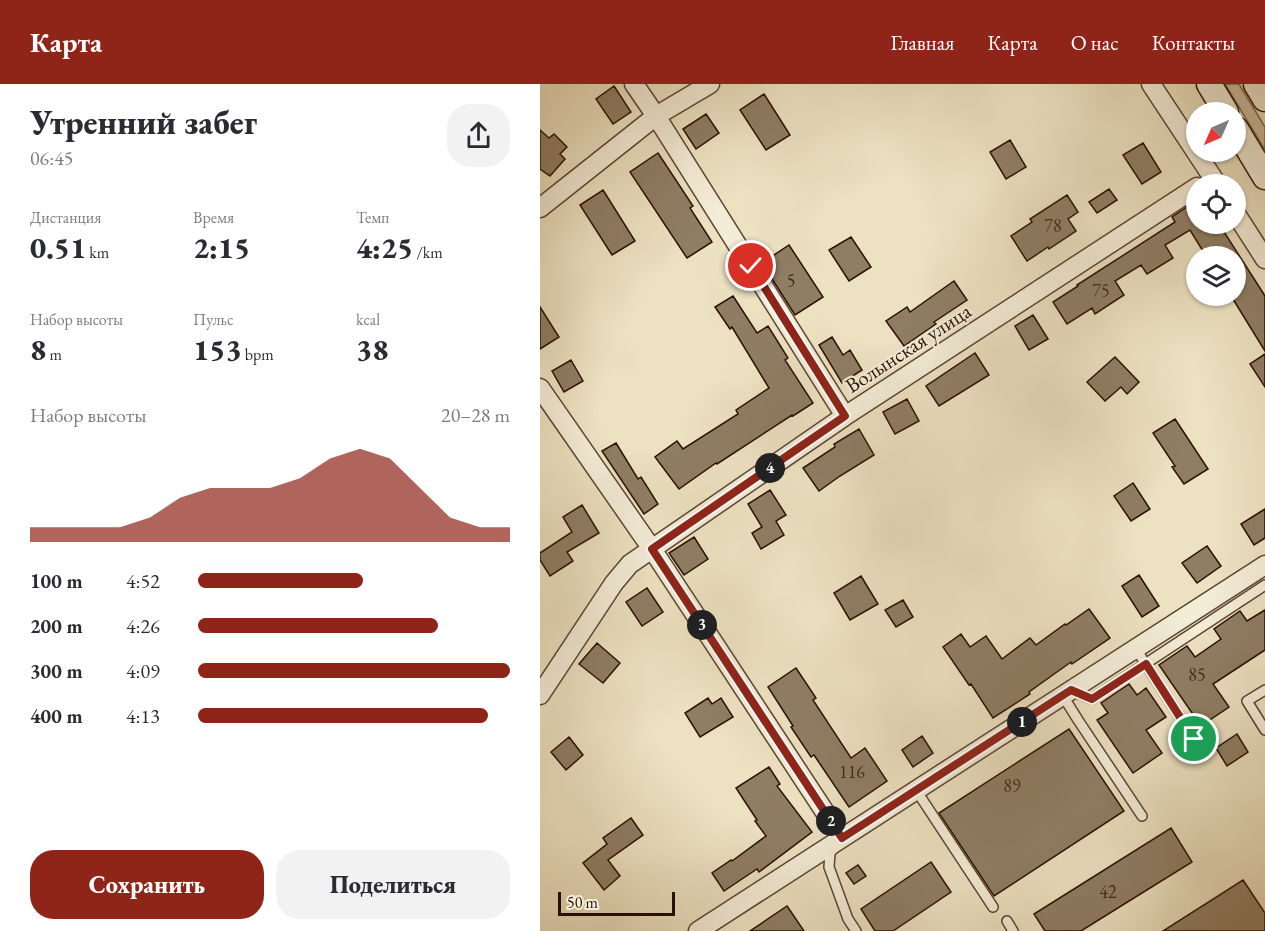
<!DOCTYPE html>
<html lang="ru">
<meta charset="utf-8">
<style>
:root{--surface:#fff;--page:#f2f2f3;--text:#2b2b33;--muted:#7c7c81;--accent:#8f2418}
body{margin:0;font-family:"EB Garamond",serif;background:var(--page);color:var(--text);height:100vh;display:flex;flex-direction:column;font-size:22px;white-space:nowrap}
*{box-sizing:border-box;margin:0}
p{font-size:20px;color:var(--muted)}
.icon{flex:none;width:33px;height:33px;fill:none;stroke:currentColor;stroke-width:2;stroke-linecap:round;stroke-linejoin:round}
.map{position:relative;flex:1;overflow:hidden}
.details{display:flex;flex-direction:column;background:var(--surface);width:540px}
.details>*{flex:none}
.needle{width:39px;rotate:225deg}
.fabs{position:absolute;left:646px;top:18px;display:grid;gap:12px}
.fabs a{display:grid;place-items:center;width:60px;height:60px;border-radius:50%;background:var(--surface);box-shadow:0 2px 4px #0004;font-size:30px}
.scale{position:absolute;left:18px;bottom:15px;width:117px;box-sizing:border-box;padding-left:6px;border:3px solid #2b1000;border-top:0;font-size:16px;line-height:21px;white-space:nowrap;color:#2b1000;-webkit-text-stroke:4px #f3ecd7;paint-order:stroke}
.pin{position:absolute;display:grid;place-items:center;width:51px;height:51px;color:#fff;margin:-26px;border:3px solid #fff;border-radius:50%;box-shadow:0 2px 6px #0007}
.km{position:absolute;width:30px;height:30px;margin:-15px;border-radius:50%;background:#222;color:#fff;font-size:16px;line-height:30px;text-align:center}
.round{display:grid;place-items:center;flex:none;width:63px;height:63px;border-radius:24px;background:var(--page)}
.headline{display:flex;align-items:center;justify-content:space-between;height:102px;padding:0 30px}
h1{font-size:33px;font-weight:800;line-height:45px}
.figures{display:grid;grid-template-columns:repeat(3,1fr);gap:9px;height:102px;padding:6px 30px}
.figures div{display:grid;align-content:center}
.figures b{font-size:30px;font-weight:800}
.figures small{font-size:16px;font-weight:400}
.figures p{font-size:16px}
.chart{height:168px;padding:12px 30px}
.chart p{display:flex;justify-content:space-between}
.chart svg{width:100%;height:108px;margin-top:6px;fill:var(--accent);opacity:.7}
.action{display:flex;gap:12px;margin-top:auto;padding:12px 30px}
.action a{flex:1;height:69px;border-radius:24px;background:var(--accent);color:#fff;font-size:24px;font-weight:800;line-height:69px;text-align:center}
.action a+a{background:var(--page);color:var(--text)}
ul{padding:0 30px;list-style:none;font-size:20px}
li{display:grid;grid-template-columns:96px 72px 1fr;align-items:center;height:45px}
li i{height:15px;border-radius:8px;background:var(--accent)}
header{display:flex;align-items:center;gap:36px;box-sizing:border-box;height:84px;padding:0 30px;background:var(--accent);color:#fff}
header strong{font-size:28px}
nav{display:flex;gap:33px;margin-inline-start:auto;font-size:21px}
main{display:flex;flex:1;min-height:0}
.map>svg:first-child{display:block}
.green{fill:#cbbda0;stroke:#7b6650;stroke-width:1.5}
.building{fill:#8f7d64;stroke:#2b1000;stroke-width:1.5}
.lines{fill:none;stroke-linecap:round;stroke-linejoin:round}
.lane-casing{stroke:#5b4430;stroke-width:12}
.street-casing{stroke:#5b4430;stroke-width:21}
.secondary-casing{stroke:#2b1000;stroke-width:27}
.lane{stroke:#f3ecd7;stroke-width:9}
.street{stroke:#f3ecd7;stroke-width:18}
.secondary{stroke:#f3ecd7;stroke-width:24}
.route-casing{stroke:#fff;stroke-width:12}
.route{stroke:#8f2418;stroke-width:8}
.labels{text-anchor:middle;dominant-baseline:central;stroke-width:4.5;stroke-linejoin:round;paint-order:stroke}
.number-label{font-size:18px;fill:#442b19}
.street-label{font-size:21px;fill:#2b1000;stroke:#f3ecd7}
</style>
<header>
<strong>Карта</strong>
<nav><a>Главная</a><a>Карта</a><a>О нас</a><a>Контакты</a></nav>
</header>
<main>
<section class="details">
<div class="headline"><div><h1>Утренний забег</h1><p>06:45</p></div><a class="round"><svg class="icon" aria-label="share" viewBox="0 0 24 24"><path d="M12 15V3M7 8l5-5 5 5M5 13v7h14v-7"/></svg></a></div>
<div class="figures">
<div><p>Дистанция</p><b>0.51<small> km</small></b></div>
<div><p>Время</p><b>2:15</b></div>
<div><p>Темп</p><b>4:25<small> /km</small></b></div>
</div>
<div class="figures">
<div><p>Набор высоты</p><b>8<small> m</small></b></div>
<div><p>Пульс</p><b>153<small> bpm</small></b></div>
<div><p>kcal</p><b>38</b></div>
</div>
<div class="chart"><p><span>Набор высоты</span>20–28 m</p>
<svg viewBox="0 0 160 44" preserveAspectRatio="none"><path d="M0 44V38L10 38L20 38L30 38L40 34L50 26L60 22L70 22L80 22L90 18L100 10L110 6L120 10L130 22L140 34L150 38L160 38V44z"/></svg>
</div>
<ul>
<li><b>100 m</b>4:52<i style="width:53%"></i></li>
<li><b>200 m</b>4:26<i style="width:77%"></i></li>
<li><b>300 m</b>4:09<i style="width:100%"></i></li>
<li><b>400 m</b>4:13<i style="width:93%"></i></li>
</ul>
<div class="action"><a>Сохранить</a><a>Поделиться</a></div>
</section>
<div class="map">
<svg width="725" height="847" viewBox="0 0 725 847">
<rect width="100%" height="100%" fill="#ece1c1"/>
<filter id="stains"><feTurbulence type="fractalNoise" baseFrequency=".00333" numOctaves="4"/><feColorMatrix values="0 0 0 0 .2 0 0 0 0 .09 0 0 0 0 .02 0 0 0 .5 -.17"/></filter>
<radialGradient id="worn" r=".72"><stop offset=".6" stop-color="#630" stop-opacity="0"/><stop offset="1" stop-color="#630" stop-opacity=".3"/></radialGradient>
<path class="green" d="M685 0H699L725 43V66Z"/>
<path class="building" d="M74 2 91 28 73 40 56 15Z
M224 10 250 51 226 66 200 26Z
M166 30 179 49 156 65 143 45Z
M0 46 9 54 14 50 27 63 20 70 25 75 10 92 0 85Z
M470 56 486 83 466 95 450 68Z
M603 59 621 88 602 100 583 71Z
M118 69 153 122 150 124 172 158 147 174 90 88Z
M569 105 577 116 557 129 549 118Z
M63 106 95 157 72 171 40 121Z
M527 111 538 128 528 135 536 147 509 165 508 163 487 177 471 152 492 138 490 135Z
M657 116V140H679L725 212V267L691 212H696V172H666L650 146 625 161 633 174 607 190 601 181 575 197 584 211 555 230 552 224 527 240 513 218 538 202 537 201 635 138 632 133Z
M311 153 331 183 309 197 289 166Z
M249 161 283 213 255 231 222 179Z
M414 197 427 216 394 238 396 240 364 262 346 237 367 223 370 228Z
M193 212 217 249 228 242 248 274 245 276 273 319 253 332 252 331 177 380 176 379 139 405 115 373 137 357 143 365 198 330 196 326 229 304 192 243 190 245 175 223Z
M0 223 19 253 0 265Z
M493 231 508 255 489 266 475 242Z
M292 253 303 271 310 266 322 286 302 299 279 261Z
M435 269 449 291 399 322 386 302Z
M725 270V303L710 280Z
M575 273 599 298 587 310 581 303 565 317 547 298Z
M31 276 43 297 24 308 12 287Z
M367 315 379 337 355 350 343 328Z
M635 335 668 385 644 400 632 383 635 382 613 349Z
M319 345 334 371 300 392 279 407 263 384 295 363 294 360Z
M76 359 98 395 101 393 118 420 104 430 62 367Z
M593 399 610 425 591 437 574 412Z
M230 406 246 431 236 437 244 451 221 465 212 449 222 443 208 420Z
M42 421 59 449 27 468 33 477 10 492 0 476V469L32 448 23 433Z
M725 425V454L714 461 701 440Z
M154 453 168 475 144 491 129 469Z
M667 462 681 482 657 499 642 479Z
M599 491 619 522 602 533 582 502Z
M321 492 338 520 310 536 294 509Z
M107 504 123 528 102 542 86 518Z
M363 516 373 533 356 543 345 526Z
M549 525 570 554 532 580 531 578 489 608 490 610 453 634 431 600 429 601 403 563 421 550 430 563 446 552 462 575 490 554 496 561 525 540 526 541Z
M725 526V566L673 600 689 623 661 642 619 581 647 562 655 573 681 555 674 545 700 527 707 537Z
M57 559 80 579 63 599 39 580Z
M256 584 276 614 273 616 311 674 325 664 347 697 309 723 274 671 271 673 251 643 253 642 228 603Z
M589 600 597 611 606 604 626 633 606 646 622 669 593 689 557 636 568 629 561 619Z
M168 614 172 620 181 614 193 633 160 653 145 629Z
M529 645 584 727 454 812 399 729Z
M697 650 708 668 687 682 676 664Z
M382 652 393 669 373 683 362 666Z
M29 653 43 671 26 686 11 668Z
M229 683 240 700 237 702 272 748 219 788 217 785 184 807 172 789 191 776 192 777 226 752 215 737 217 736 196 704Z
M91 734 103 751 68 776 80 792 64 806 43 779 67 760 63 754Z
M631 744 652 778 541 847H505L494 830Z
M391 778 411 808 353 847H335L321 825Z
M318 781 326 792 314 800 306 789Z
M703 796 725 829V847H623Z
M247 822 264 847H210Z"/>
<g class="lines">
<defs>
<path id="lane" d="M596 565 654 655
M725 606 707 617 725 646
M532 607 552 615 725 501
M523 612 538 636 602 732
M376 706 453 823
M294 764 290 769 289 783 308 835 316 847
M467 837 473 847"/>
<path id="street" d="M94 0 116 32 305 332
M611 0 677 100
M0 124 116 32 170 0
M696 130 725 175
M0 304 112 465 302 754
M0 611 74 499 90 480 305 332 657 103
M158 847 725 481"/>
<path id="secondary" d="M669 0 686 28
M716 0 725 15
M696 45 725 93"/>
</defs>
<use href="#lane" class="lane-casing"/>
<use href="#street" class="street-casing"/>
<use href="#secondary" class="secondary-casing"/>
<use href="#lane" class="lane"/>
<use href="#street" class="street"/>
<use href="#secondary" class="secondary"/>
</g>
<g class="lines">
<defs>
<path id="route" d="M211 182 305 332 112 465 302 754 531 606 552 615 606 580 654 655"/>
</defs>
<use href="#route" class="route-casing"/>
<use href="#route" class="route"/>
</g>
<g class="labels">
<g class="number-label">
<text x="513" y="141">78</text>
<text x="251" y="196">5</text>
<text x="561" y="206">75</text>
<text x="657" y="590">85</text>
<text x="312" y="687">116</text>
<text x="472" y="701">89</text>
<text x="568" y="807">42</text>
</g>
<g class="street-label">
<text transform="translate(368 264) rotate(-33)">Волынская улица</text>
</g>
</g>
<rect width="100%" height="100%" filter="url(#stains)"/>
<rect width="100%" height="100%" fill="url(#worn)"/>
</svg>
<div class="fabs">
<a><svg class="needle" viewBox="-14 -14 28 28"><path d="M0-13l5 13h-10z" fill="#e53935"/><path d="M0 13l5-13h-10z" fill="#7c7c81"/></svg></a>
<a><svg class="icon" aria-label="locate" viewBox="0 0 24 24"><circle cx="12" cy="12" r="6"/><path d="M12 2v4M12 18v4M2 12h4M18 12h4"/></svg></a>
<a><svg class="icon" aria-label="layers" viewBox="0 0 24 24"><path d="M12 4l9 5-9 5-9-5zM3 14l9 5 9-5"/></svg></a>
</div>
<div class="scale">50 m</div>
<div class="pin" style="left:654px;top:655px;background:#1e9e55"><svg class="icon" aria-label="arrive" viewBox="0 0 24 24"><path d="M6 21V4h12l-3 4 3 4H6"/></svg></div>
<div class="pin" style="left:211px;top:182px;background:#d93025"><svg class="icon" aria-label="check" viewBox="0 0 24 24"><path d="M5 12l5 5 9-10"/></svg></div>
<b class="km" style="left:482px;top:638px">1</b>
<b class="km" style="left:291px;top:737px">2</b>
<b class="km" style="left:162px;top:541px">3</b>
<b class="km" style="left:230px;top:384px">4</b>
</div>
</main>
